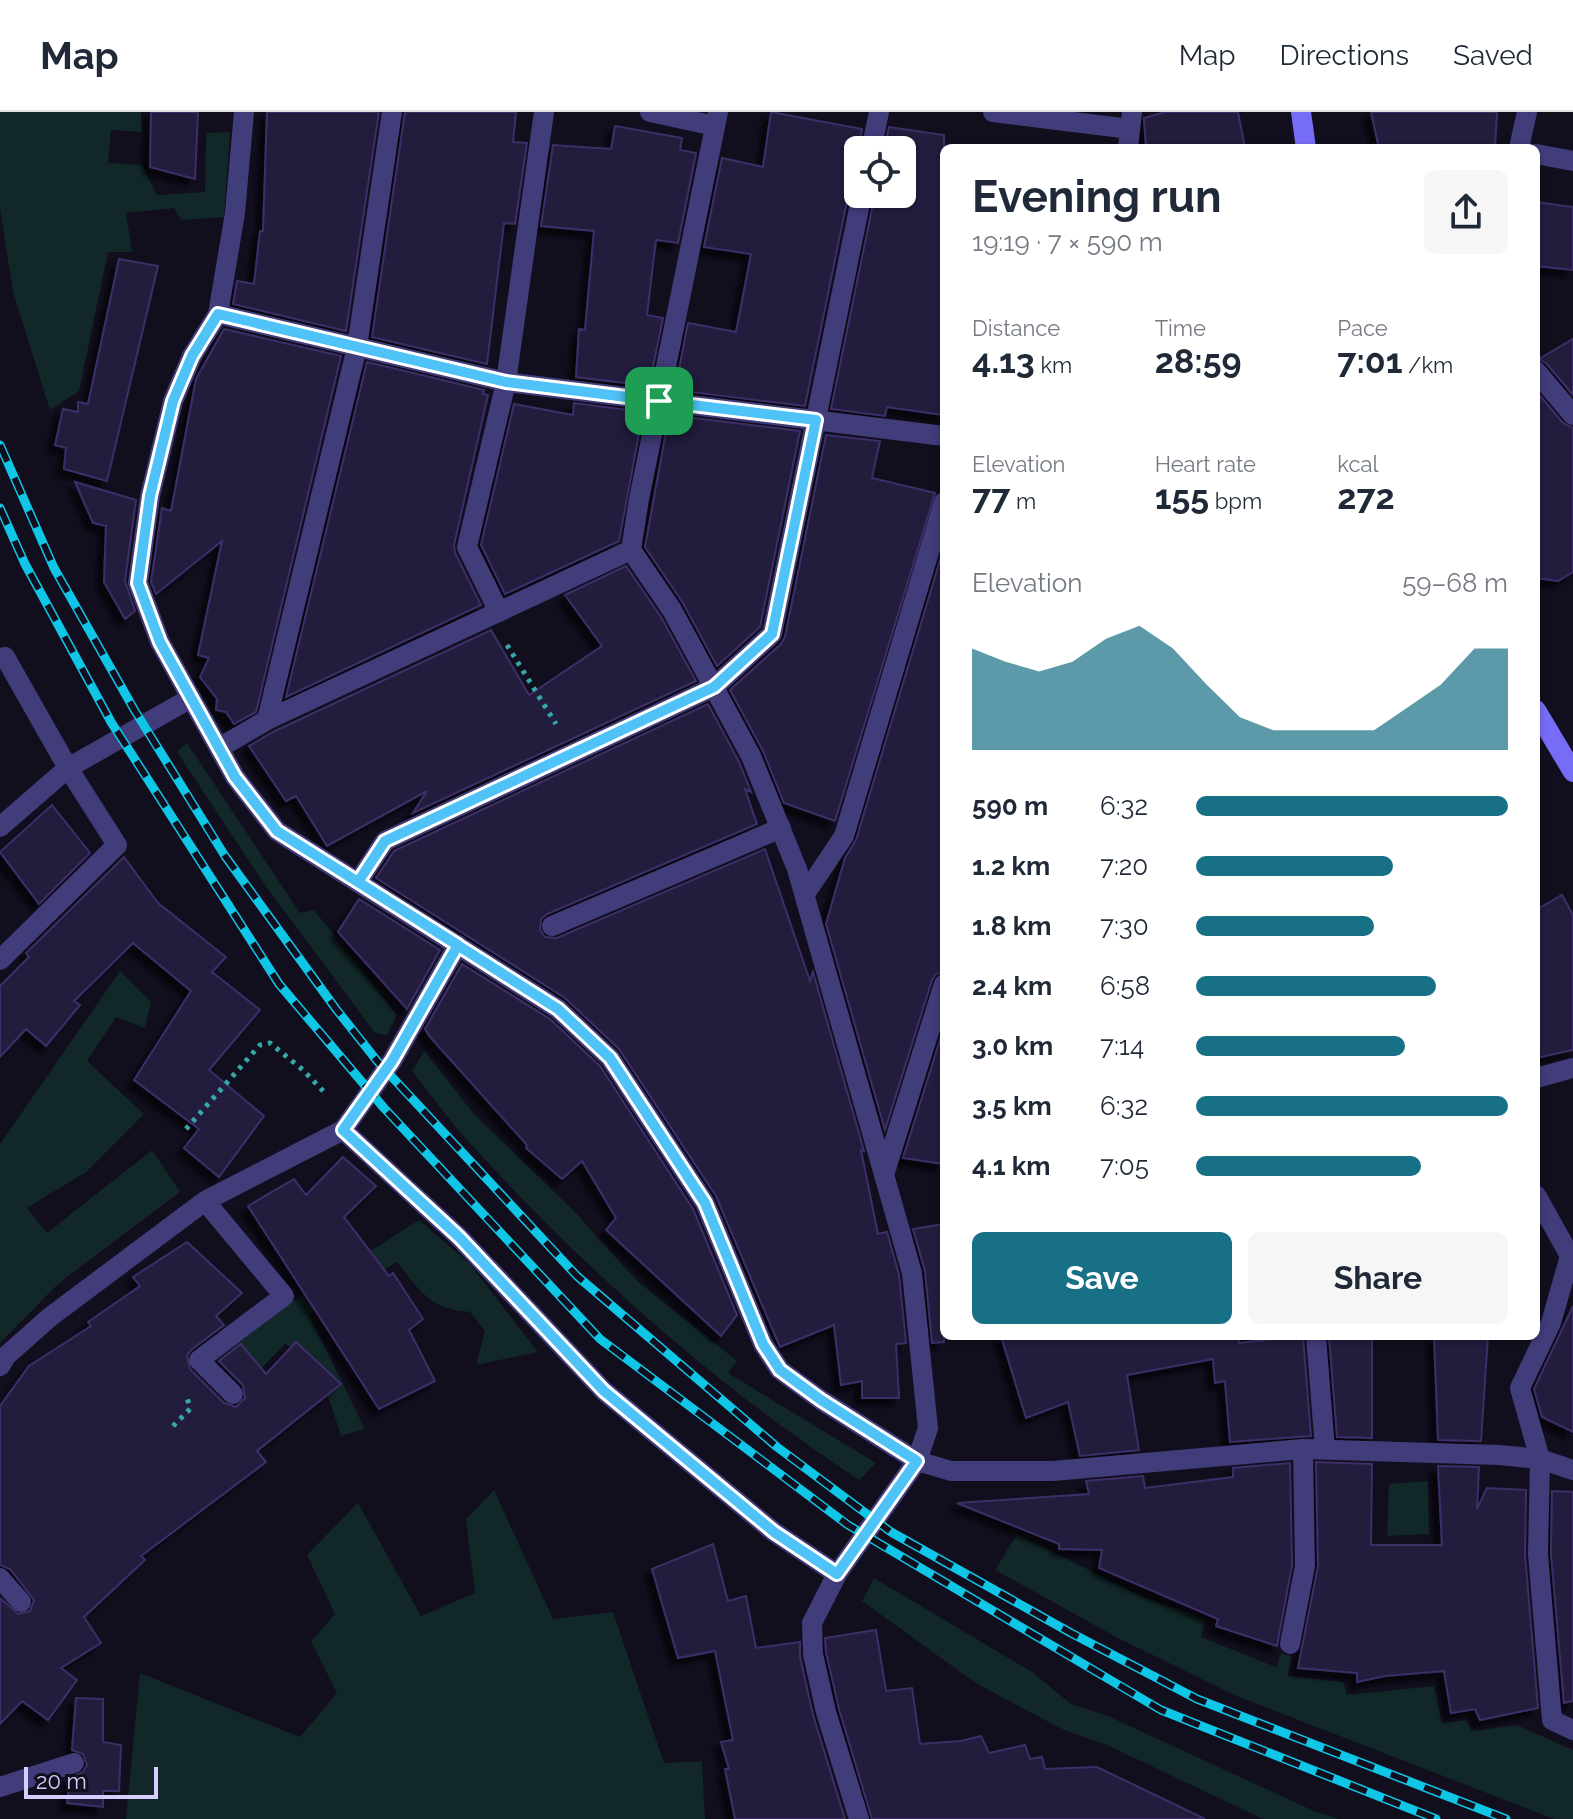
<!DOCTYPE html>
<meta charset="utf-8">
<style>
:root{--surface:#fff;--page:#f6f6f7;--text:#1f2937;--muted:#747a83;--line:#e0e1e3;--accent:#187086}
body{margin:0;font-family:Raleway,sans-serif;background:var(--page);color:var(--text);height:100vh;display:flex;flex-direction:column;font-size:30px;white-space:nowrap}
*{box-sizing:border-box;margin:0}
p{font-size:26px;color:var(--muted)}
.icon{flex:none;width:44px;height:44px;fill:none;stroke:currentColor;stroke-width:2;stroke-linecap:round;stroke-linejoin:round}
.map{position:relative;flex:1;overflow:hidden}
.drawer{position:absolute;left:940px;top:32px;width:600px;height:1196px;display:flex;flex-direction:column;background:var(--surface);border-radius:12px;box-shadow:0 2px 6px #0004}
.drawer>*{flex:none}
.buttons{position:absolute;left:844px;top:24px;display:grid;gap:16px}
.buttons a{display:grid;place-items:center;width:72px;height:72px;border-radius:12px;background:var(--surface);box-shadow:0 2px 6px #0004;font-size:40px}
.scale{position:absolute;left:24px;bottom:20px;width:134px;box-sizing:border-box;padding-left:8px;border:4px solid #d6cefc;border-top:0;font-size:22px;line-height:28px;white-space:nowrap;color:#d6cefc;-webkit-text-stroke:6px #110e1e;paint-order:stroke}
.pin{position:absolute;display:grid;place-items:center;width:68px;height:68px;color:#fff;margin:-34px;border-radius:16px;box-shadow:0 4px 12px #0006}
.round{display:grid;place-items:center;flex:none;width:84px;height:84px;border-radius:12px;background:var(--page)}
.head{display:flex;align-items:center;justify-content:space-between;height:136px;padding:0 32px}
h1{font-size:44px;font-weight:700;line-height:60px}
.stats{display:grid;grid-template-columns:repeat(3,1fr);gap:12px;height:136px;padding:8px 32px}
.stats div{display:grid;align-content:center}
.stats b{font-size:34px;font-weight:700}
.stats small{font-size:22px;font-weight:400}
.stats p{font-size:22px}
.chart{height:224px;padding:16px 32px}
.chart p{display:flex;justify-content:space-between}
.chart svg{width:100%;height:144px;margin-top:8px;fill:var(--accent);opacity:.7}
.primary-button{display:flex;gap:16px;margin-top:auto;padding:16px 32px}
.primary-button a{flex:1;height:92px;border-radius:12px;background:var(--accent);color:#fff;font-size:32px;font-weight:700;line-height:92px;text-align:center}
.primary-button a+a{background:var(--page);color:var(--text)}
ul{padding:0 32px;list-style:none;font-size:26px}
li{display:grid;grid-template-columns:128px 96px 1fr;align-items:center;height:60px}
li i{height:20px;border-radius:10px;background:var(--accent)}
header{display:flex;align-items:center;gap:48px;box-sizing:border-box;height:112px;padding:0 40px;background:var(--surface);border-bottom:2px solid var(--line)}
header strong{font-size:38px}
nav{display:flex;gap:44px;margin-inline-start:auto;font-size:28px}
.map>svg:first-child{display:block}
.green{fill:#112728}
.building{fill:#241b3e;stroke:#3d2f68;stroke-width:2;filter:url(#shadow)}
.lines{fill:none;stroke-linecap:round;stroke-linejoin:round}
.path{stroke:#35a9a8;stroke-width:5;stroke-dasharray:4 6;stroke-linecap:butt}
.lane{stroke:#413c7a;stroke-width:20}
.street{stroke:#413c7a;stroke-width:20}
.secondary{stroke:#776cf5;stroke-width:20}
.rail-casing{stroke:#0fc6e7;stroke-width:9}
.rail{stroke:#110e1e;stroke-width:6;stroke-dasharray:18;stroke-linecap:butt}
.route-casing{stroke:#fff;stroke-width:16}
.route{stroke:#4fc3f7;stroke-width:10}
</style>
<header>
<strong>Map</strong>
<nav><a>Map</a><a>Directions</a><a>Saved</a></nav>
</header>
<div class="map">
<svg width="1573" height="1707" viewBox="0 0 1573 1707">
<defs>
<filter id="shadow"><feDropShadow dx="-7" dy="7" stdDeviation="2" flood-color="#0009"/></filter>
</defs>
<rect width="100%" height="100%" fill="#110e1e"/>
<path class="green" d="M0 0H141L142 20 111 18 108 51 142 53 157 83 205 80 206 21 230 20 224 105 181 108 174 96 126 101 132 140H108L79 279 50 298 13 180 0 96Z
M187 631 300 801 314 798 397 903 387 923 375 921 267 776 177 640Z
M120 859 151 890 145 916 116 905 87 949 144 1002 86 1060 27 1096 47 1121 152 1038 180 1080 58 1172 0 1231V1032Z
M424 939 476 1004 574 1099 637 1169 737 1249 728 1261 876 1351 859 1368C715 1273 585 1158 469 1030 449 1008 431 983 412 959Z
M419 1108 469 1151 538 1240 476 1253 485 1219 470 1200C429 1197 421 1180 397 1150L309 1203 365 1317 341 1324 329 1287 286 1231 242 1276 217 1248 294 1188Z
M1428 1369 1429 1422 1387 1424 1389 1372Z
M494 1378 553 1507 613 1500 664 1651 702 1649 705 1707H126L140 1561 300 1625 337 1581 311 1529 335 1502 307 1443 358 1391 421 1504 475 1481 466 1407Z
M1017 1422 1143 1485 1205 1507 1201 1525 1276 1555 1281 1541 1291 1544 1288 1564 1343 1570 1347 1583 1434 1574 1442 1611 1467 1608 1472 1619 1517 1613 1573 1638V1707H1554L1234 1583 1118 1526 995 1458Z
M874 1466 1032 1560 1071 1592 1108 1604 1314 1699 1339 1707H1263L1107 1633 1064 1618 977 1572 862 1489Z"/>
<path class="building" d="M151 0H198L195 67 150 55Z
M267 0H379L346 219 233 192 237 169 254 172 260 119H263Z
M405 0H516L513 30 527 31 515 112 504 111 487 252 372 225Z
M771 0 862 17 858 38V70L849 79 805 294 675 278 688 211 736 220 751 142 704 135 722 46 763 55Z
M1165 0H1238L1245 36H1146L1144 6Z
M1371 0H1497L1495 36H1379Z
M615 14 682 26 680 38 696 41 678 131 656 128 647 203 663 206 649 274 576 265 579 217 585 218 594 119 541 114 553 33 611 37Z
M889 15 944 23V303L887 295 885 304 831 297 875 82H902V38H884Z
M1536 90 1573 95V158L1536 154Z
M119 147 158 154 107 369 64 357 66 336 55 333 63 297 78 300V290L88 292Z
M224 217 341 244 256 600 234 612 226 600 216 598 217 587 200 565 209 546 198 543 222 429 156 482 151 470 162 396 171 399 196 267Z
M1573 227V283L1546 251 1539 247Z
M367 250 484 278 483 282 488 283 454 433 455 441 481 493 286 585Z
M1536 279 1563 311 1573 316V460L1558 469 1536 466Z
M574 291 643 300 619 429 505 482 481 433 514 292 573 303Z
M669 303 800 319 760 515 717 554 683 491 645 435Z
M826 323 880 329 872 366 935 381 835 709 784 691 763 639 730 578 781 532 785 525Z
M75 370 136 388 125 469 135 499 125 507 104 470 106 414 93 411Z
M944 435V859L936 862 932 868 885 1018 826 812 845 746 856 728Z
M626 454 661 505 696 569 413 701 427 679 327 734 296 684 286 689 249 634 273 620 491 518 529 583 602 534 565 483Z
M708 592 739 650 751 680 745 677 757 712 547 802 541 807 540 818 545 825 557 826 765 737 810 869 813 860 864 1039 861 1038 878 1122 887 1120 899 1163 906 1231 896 1232 899 1286H862V1269L841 1273 834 1213 780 1235 716 1084 619 937 565 886 376 766 394 739Z
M52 693 90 741 39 792 0 740Z
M124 745 158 791 226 845 212 860 260 898 209 958 264 1004 219 1065 184 1036 199 1017 134 968 191 879 133 831 74 889 80 893 46 934 26 917 0 945V874L29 845 26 841Z
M1562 783 1573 803V938L1536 946V798Z
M359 787 440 838 407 897 338 820Z
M462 852 550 907 600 954 693 1097 737 1203 721 1224 606 1118 616 1106 582 1049 562 1067 526 1036 527 1033 430 925 425 917Z
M944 915V1052L903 1046Z
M343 1045 376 1074 344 1105 389 1164 393 1161 423 1207 409 1218 435 1269 379 1297 248 1094 294 1067 306 1083Z
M944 1112V1230L932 1231 925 1159 913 1117Z
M187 1130 242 1181 216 1204 224 1213 191 1238 187 1244 190 1257 224 1291 236 1295 245 1286 243 1273 219 1249 241 1232 266 1262 296 1230 341 1272 257 1339 266 1350 141 1444 145 1448 84 1505 101 1531 61 1556 77 1568 48 1608 22 1589 0 1612V1486L18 1502 30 1499 34 1488 10 1457 0 1453V1294L29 1254 91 1214 88 1210 140 1174 133 1165Z
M1573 1194V1320L1542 1305 1534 1277Z
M1001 1224H1239V1231L1303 1224 1311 1324 1230 1330 1225 1269 1215 1271 1213 1247 1127 1263 1139 1338 1080 1344 1068 1290 1026 1306Z
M1329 1224H1372V1326L1337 1325Z
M1434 1224H1488L1481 1329 1438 1328Z
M1316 1350 1372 1352 1371 1433H1442L1438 1354 1479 1355 1477 1397 1487 1376 1526 1378 1525 1443 1538 1596 1480 1608 1475 1597 1451 1601 1444 1559 1385 1564 1357 1570V1561L1298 1556 1318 1454Z
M1290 1351 1292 1453 1277 1534 1216 1514 1218 1507 1099 1456 1102 1438 1059 1437V1432L957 1391 1089 1382 1086 1369 1143 1364 1145 1376 1233 1365V1356Z
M1552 1379 1573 1380V1589L1564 1591 1551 1442Z
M713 1432 728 1489 746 1484 756 1536 800 1530V1545L813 1603 845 1707H735L725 1657H729L721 1630 733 1628 715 1539 678 1546 652 1457Z
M876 1518 886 1579 912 1576 920 1632 961 1629 981 1624 989 1641 1025 1633 1030 1647 1042 1645 1045 1657 1097 1655 1205 1707H872L839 1597 826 1540 825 1526Z
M76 1586 103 1587V1630L121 1633 119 1679H103V1695L67 1691 70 1666 83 1660 87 1653 83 1642 72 1638Z"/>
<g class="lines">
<path class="path" d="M507 533 556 612
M186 1017 260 933 270 931 303 958 327 983
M173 1314 190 1297 187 1285"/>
<path class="lane" d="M871 38 879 0
M1536 42 1573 49
M1536 259 1573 303
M499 500 467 435 506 270 544 0
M0 546 5 545 68 656 117 733 0 848
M0 715 68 656 191 586
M358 770 385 729 714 575 772 522 862 82
M805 782 844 724 944 390
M552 814 781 716
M343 1018 459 1125 604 1279 774 1420 837 1462
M205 1089 284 1184 199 1248 233 1282
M0 1254 6 1244 50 1205 205 1089 343 1018 392 949 458 833
M1540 1347 1538 1442 1552 1608 1573 1618
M0 1466 21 1490
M1290 1532 1305 1454 1303 1337
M0 1675 74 1651"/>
<path class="street" d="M244 0 235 101 218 202 192 244 173 289 150 384 138 471 160 530 235 665 277 719 558 897 610 946 705 1091 763 1232 780 1258 821 1288 917 1349 951 1359H1053L1303 1337 1499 1343 1540 1347 1573 1358
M650 0 715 14
M718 0 639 387 631 438 672 498 751 644 797 757 912 1161 928 1316 917 1349 837 1462 812 1511 813 1542 826 1600 859 1707
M993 0 1130 17
M1128 36 1132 0
M1519 36 1527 0
M218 202 506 270 944 324
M267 608 357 235 392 0
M219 636 267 608 631 438
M1536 966 1573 956
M884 1063 944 872
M1536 1083 1570 1144 1551 1211 1520 1276 1540 1347
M1316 1224 1325 1337"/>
<path class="secondary" d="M1301 0 1306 36
M1536 598 1573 660"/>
<defs>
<path id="rail" d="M0 333 54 456 135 599 225 744 336 897 378 950 577 1164 777 1335 891 1420 1071 1521 1197 1587 1506 1707
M0 396 25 452 111 610 279 872 384 996 600 1227 848 1413 1161 1598 1436 1707"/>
</defs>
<use href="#rail" class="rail-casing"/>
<use href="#rail" class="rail"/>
</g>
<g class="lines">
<defs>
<path id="route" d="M659 289 506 270 218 202 192 244 173 289 150 384 138 471 160 530 235 665 277 719 458 833 392 949 343 1018 459 1125 604 1279 774 1420 837 1462 917 1349 821 1288 780 1258 763 1232 705 1091 610 946 558 897 358 770 385 729 714 575 772 522 816 308 659 289"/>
</defs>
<use href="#route" class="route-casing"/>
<use href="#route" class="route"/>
</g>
</svg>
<div class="buttons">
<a><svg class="icon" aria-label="locate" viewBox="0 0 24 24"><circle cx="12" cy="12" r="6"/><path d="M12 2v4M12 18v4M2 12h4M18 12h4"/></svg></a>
</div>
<div class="scale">20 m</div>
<div class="pin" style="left:659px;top:289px;background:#1e9e55"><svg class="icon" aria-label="arrive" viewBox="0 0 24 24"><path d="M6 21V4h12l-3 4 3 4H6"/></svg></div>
<section class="drawer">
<div class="head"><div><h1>Evening run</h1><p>19:19 · 7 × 590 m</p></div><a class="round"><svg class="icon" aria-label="share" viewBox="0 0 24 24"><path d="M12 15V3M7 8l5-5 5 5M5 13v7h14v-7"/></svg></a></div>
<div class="stats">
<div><p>Distance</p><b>4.13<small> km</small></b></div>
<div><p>Time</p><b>28:59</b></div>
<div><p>Pace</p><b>7:01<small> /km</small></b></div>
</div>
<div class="stats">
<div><p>Elevation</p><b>77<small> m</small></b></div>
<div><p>Heart rate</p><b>155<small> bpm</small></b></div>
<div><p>kcal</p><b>272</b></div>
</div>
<div class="chart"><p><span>Elevation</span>59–68 m</p>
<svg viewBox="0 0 160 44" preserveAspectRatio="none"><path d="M0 44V13L10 17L20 20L30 17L40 10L50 6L60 13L70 24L80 34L90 38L100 38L110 38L120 38L130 31L140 24L150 13L160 13V44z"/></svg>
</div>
<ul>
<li><b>590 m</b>6:32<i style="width:100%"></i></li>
<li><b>1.2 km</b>7:20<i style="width:63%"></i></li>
<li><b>1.8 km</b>7:30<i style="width:57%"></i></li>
<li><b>2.4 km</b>6:58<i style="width:77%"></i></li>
<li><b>3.0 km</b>7:14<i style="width:67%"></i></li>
<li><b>3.5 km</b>6:32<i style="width:100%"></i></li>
<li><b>4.1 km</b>7:05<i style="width:72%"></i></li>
</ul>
<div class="primary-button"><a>Save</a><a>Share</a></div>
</section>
</div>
